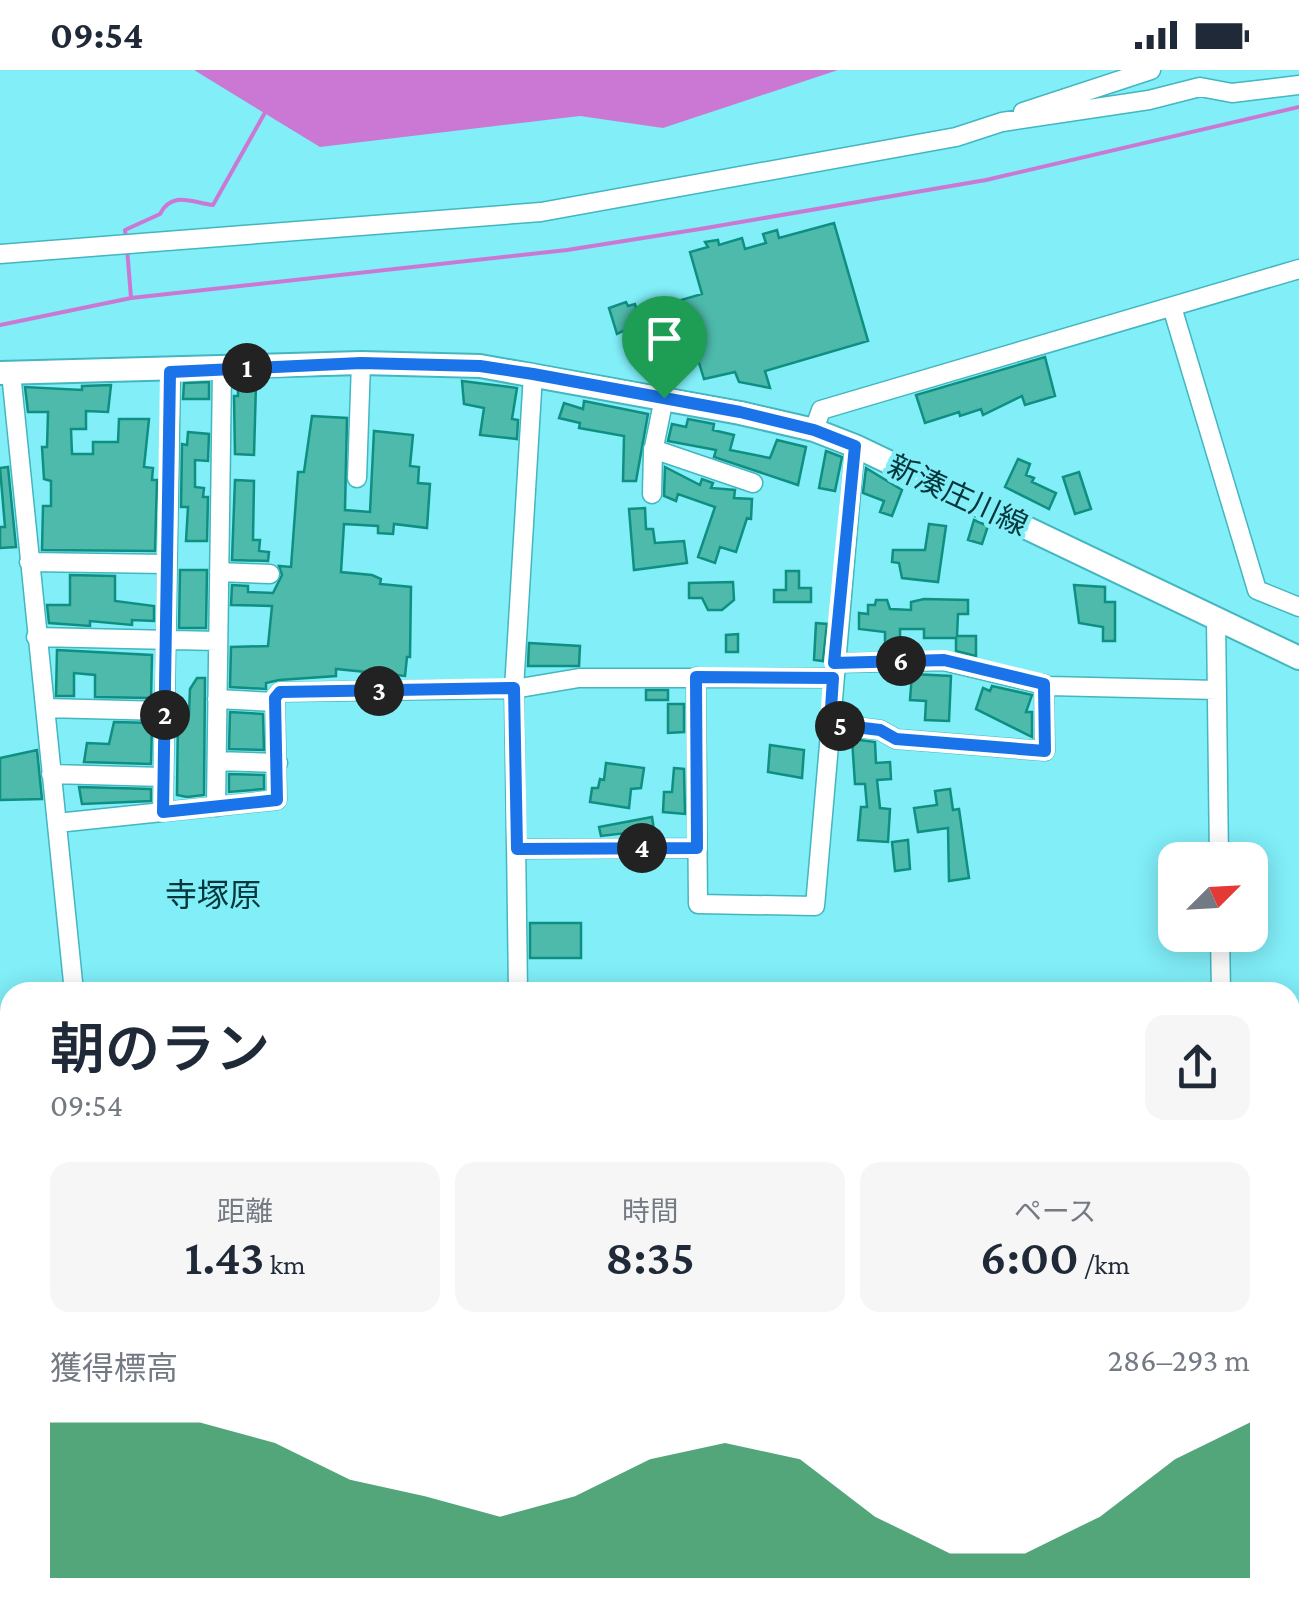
<!DOCTYPE html>
<html lang="ja">
<meta charset="utf-8">
<style>
:root{--surface:#fff;--page:#f6f6f7;--text:#1f2937;--muted:#747a83;--accent:#0b8043}
body{margin:0;font-family:"Crimson Pro","Noto Sans JP",serif;background:var(--page);color:var(--text);height:100vh;display:flex;flex-direction:column;font-size:38px;white-space:nowrap}
*{box-sizing:border-box;margin:0}
p{font-size:32px;color:var(--muted)}
.icon{flex:none;width:55px;height:55px;fill:none;stroke:currentColor;stroke-width:2;stroke-linecap:round;stroke-linejoin:round}
.map{position:relative;flex:1;overflow:hidden}
.details{position:absolute;left:0px;top:912px;width:1300px;height:642px;display:flex;flex-direction:column;background:var(--surface);border-radius:30px 30px 0 0;box-shadow:0 5px 25px #0003}
.details>*{flex:none}
.needle{width:65px;rotate:66deg}
.controls{position:absolute;left:1158px;top:772px;display:grid;gap:20px}
.controls a{display:grid;place-items:center;width:110px;height:110px;border-radius:20px;background:var(--surface);box-shadow:0 5px 25px #0003;font-size:50px}
.pin{position:absolute;display:grid;place-items:center;width:85px;height:85px;color:#fff;margin:-102px -42px;border-radius:50% 50% 50% 0;rotate:-45deg;box-shadow:0 0 10px #0007}
.pin .icon{rotate:45deg}
.km{position:absolute;width:50px;height:50px;margin:-25px;border-radius:50%;background:#222;color:#fff;font-size:28px;line-height:50px;text-align:center}
.round{display:grid;place-items:center;flex:none;width:105px;height:105px;border-radius:20px;background:var(--page)}
.overview{display:flex;align-items:center;justify-content:space-between;height:170px;padding:0 50px}
h1{font-size:55px;font-weight:600;line-height:75px}
.metrics{display:grid;grid-template-columns:repeat(3,1fr);gap:15px;height:170px;padding:10px 50px}
.metrics div{display:grid;align-content:center;border-radius:20px;background:var(--page);text-align:center}
.metrics b{font-size:50px;font-weight:600}
.metrics small{font-size:28px;font-weight:400}
.metrics p{font-size:28px}
.chart{height:280px;padding:20px 50px}
.chart p{display:flex;justify-content:space-between}
.chart svg{width:100%;height:180px;margin-top:10px;fill:var(--accent);opacity:.7}
.status{display:flex;justify-content:space-between;align-items:center;height:70px;padding:0 50px;background:var(--surface);direction:ltr}
.status svg{height:28px;fill:currentColor}
.map>svg:first-child{display:block}
.water{fill:#cb78d4}
.lines{fill:none;stroke-linecap:round;stroke-linejoin:round}
.stream{stroke:#cb78d4;stroke-width:4}
.building{fill:#4dbaab;stroke:#0e8f82;stroke-width:2.5}
.minor-casing{stroke:#44b6c0;stroke-width:21}
.major-casing{stroke:#44b6c0;stroke-width:26}
.path{stroke:#479aa2;stroke-width:2.5;stroke-dasharray:5 8;stroke-linecap:butt}
.minor{stroke:#fff;stroke-width:18}
.major{stroke:#fff;stroke-width:22}
.route-casing{stroke:#fff;stroke-width:20}
.route{stroke:#1a73e8;stroke-width:12}
.labels{text-anchor:middle;dominant-baseline:central;stroke-width:9;stroke-linejoin:round;paint-order:stroke}
.street-label{font-size:30px;fill:#03373c;stroke:#81eef8}
.neighbourhood-label{font-size:32px;fill:#03373c;stroke:#81eef8}
</style>
<div class="status"><b>09:54</b><svg viewBox="0 0 49 12"><path d="M0 12V9h3v3zM5 12V6h3v6zM10 12V3h3v9zM15 12V0h3v12zM26 1h20v11H26zM47 4h2v5h-2z"/></svg></div>
<div class="map">
<svg width="1299" height="1554" viewBox="0 0 1299 1554">
<rect width="100%" height="100%" fill="#81eef8"/>
<path class="water" d="M194 0H838L663 58 580 46 320 77Z"/>
<g class="lines">
<path class="stream" d="M126 169 125 160 160 144C172 121 191 132 213 135L267 39
M127 178 131 228
M0 255 131 228 567 180 700 159 986 110 1299 37"/>
</g>
<path class="building" d="M834 153 868 271 765 301 770 318 739 312 735 302 704 309 688 257 665 264 657 237 702 224 690 182 708 177 705 172 718 170 719 175 742 168 745 179 766 173 763 164 777 160 779 168Z
M626 232 628 236 635 234 640 252 617 264 609 238Z
M1045 287 1055 326 1025 335 1022 326 983 345 981 339 960 346 959 342 925 353 916 325Z
M462 311 517 318 512 349 518 350 517 369 480 365 484 338 464 334Z
M209 312V329H183L184 313Z
M238 313 256 314 254 385 235 384 234 326H238Z
M111 315 108 342 86 341V359H71L72 384H93V372H118L119 349H149L144 397 153 398 152 410H157L155 481 42 480 43 436H51V411L44 409 42 377H47L48 342H28L25 317 82 320V316Z
M584 331 648 344 636 411H623L624 366 579 358 580 353 559 348 564 333 583 339Z
M312 346 347 348 345 440 370 442 374 361 413 365 410 396 419 397 418 413 430 414 427 458 394 454 393 464 378 463V456L344 454 341 502 372 505 381 509 380 514 411 517 410 587H407L405 606 336 599V606L279 610 266 613V619L230 617 231 577 268 576 272 536 231 535 232 515 248 516V522L273 523 282 505 279 496 291 497 298 402H304Z
M688 349 714 354 713 360 734 365 730 380 770 388 777 370 806 377 798 415 714 387 716 380 668 371 672 354 686 357Z
M188 362 209 364 208 391 195 390V417L204 418 203 427H208L207 471H186L188 437H181L182 374 187 375Z
M826 381 842 387 835 421 819 418Z
M1018 389 1030 394 1026 405 1034 408 1032 412 1056 423 1049 439 1005 417Z
M8 397 16 477 0 478V457H5L0 398Z
M665 397 700 415 702 409 713 413 711 418 735 420 734 428 752 429 751 449 747 448 736 482 720 477 715 493 698 487 715 437 678 424 676 431 664 426Z
M866 398 902 420 892 446 880 442 884 431 863 423Z
M1079 402 1091 439 1075 444 1063 407Z
M235 410 254 411 253 470H260L259 481 269 482 268 491 232 490Z
M645 438 646 459H653L655 473 684 471 687 493 634 500 629 439Z
M974 450 988 456 982 474 968 470Z
M929 454 946 456 938 512 902 508 899 493 892 492 893 480H925Z
M180 500H207L206 558H179Z
M786 501H799V518H811V532H774V520H786Z
M70 505 115 506V531L154 536V551L132 550V555L90 551V556L49 553 47 535H70Z
M733 512 734 530 722 540H708L702 528H689V513Z
M1074 515 1105 517V532H1115V571H1103V557L1079 553Z
M924 529 968 530V544H958L957 566H976V586L956 581V568H924V559H900V579L885 580V562L859 559V543L868 544V535H875L876 530H887L890 539 911 540V532Z
M816 553 827 554 823 591 814 590Z
M738 564V582H726V565Z
M529 573 580 576 579 596H528Z
M57 580 152 585 151 628 95 627V605L74 603V626H56Z
M912 604 951 606 949 651 925 650 926 631 910 630Z
M197 608H205L204 725 187 727 177 725 178 642 189 643 190 619Z
M992 616 1032 625 1026 642H1032V667L976 639 983 618 990 621Z
M646 620H668V630H646Z
M668 634H684V662L668 663Z
M230 642 263 644 264 680 229 679Z
M114 652 152 653 151 694 84 692 87 673 109 674Z
M852 669 875 672 876 693 890 692 891 709 877 710 880 738 890 739 888 772 858 770 861 737H867L865 714H855Z
M770 675 804 680 802 708 768 702Z
M37 680 42 729 0 730V688Z
M606 693 644 698 641 718 631 719 629 738 590 732 592 718H598L600 709 604 710Z
M674 698 684 699 685 744 663 742 664 722H672Z
M229 704 264 705V719L229 722Z
M79 717 151 719V731L82 734Z
M950 719 953 740 959 739 969 808 949 811 948 758 918 762 914 738 937 735 935 721Z
M652 747 654 760 601 766 599 757Z
M908 770 910 799 895 801 892 772Z
M530 853H581V888H530Z"/>
<g class="lines">
<defs>
<path id="minor" d="M1023 42 1151 0
M0 184 541 142 956 67 1002 52 1149 30 1200 17 1232 23 1299 15
M1172 237 1257 520 1299 537
M11 303 74 922
M814 360 821 340 1299 199
M653 379 753 413
M357 408 361 293
M652 424 653 382 664 328
M29 492 167 494
M219 502 270 504
M1216 548 1219 790
M36 567 218 571
M835 593 944 591 1049 616 1217 620
M696 607 698 834 815 836 855 376
M217 629 275 632
M45 638 165 641
M830 654 880 660 896 669 1045 681 1044 614
M217 691 278 693
M51 704 164 707
M216 737 222 299
M163 741 171 302
M57 753 277 730 275 628 280 622 514 619 579 608H833
M517 779 697 778
M1220 865 1221 922
M518 922 514 619 533 304
M0 1397 10 1398
M1290 1513H1299
M11 1545 52 1554
M523 1545V1554
M1225 1545V1554
M94 1554 189 1545
M375 1554 382 1545"/>
<path id="major" d="M0 303 361 293 480 296 740 343 814 360 855 376 1299 588"/>
</defs>
<use href="#minor" class="minor-casing"/>
<use href="#major" class="major-casing"/>
<path class="path" d="M1290 1062H1299
M0 1073H10
M0 1246 10 1299
M0 1304H10"/>
<use href="#minor" class="minor"/>
<use href="#major" class="major"/>
</g>
<g class="lines">
<defs>
<path id="route" d="M361 293 480 296 533 304 740 342 814 360 855 376 834 593 944 590 1044 614 1045 681 896 669 880 660 830 654 833 608 696 607 697 778 517 779 514 618 280 622 275 628 277 730 163 742 170 302Z"/>
</defs>
<use href="#route" class="route-casing"/>
<use href="#route" class="route"/>
</g>
<g class="labels">
<g class="street-label">
<text transform="translate(958 425) rotate(25)">新湊庄川線</text>
</g>
<g class="neighbourhood-label">
<text x="213" y="825">寺塚原</text>
</g>
</g>
</svg>
<div class="controls">
<a><svg class="needle" viewBox="-14 -14 28 28"><path d="M0-13l5 13h-10z" fill="#e53935"/><path d="M0 13l5-13h-10z" fill="#747a83"/></svg></a>
</div>
<div class="pin" style="left:664px;top:328px;background:#1e9e55"><svg class="icon" aria-label="arrive" viewBox="0 0 24 24"><path d="M6 21V4h12l-3 4 3 4H6"/></svg></div>
<b class="km" style="left:247px;top:298px">1</b>
<b class="km" style="left:165px;top:645px">2</b>
<b class="km" style="left:379px;top:621px">3</b>
<b class="km" style="left:642px;top:778px">4</b>
<b class="km" style="left:840px;top:656px">5</b>
<b class="km" style="left:901px;top:591px">6</b>
<section class="details">
<div class="overview"><div><h1>朝のラン</h1><p>09:54</p></div><a class="round"><svg class="icon" aria-label="share" viewBox="0 0 24 24"><path d="M12 15V3M7 8l5-5 5 5M5 13v7h14v-7"/></svg></a></div>
<div class="metrics">
<div><p>距離</p><b>1.43<small> km</small></b></div>
<div><p>時間</p><b>8:35</b></div>
<div><p>ペース</p><b>6:00<small> /km</small></b></div>
</div>
<div class="chart"><p><span>獲得標高</span>286–293 m</p>
<svg viewBox="0 0 160 44" preserveAspectRatio="none"><path d="M0 44V6L10 6L20 6L30 11L40 20L50 24L60 29L70 24L80 15L90 11L100 15L110 29L120 38L130 38L140 29L150 15L160 6V44z"/></svg>
</div>
</section>
</div>
